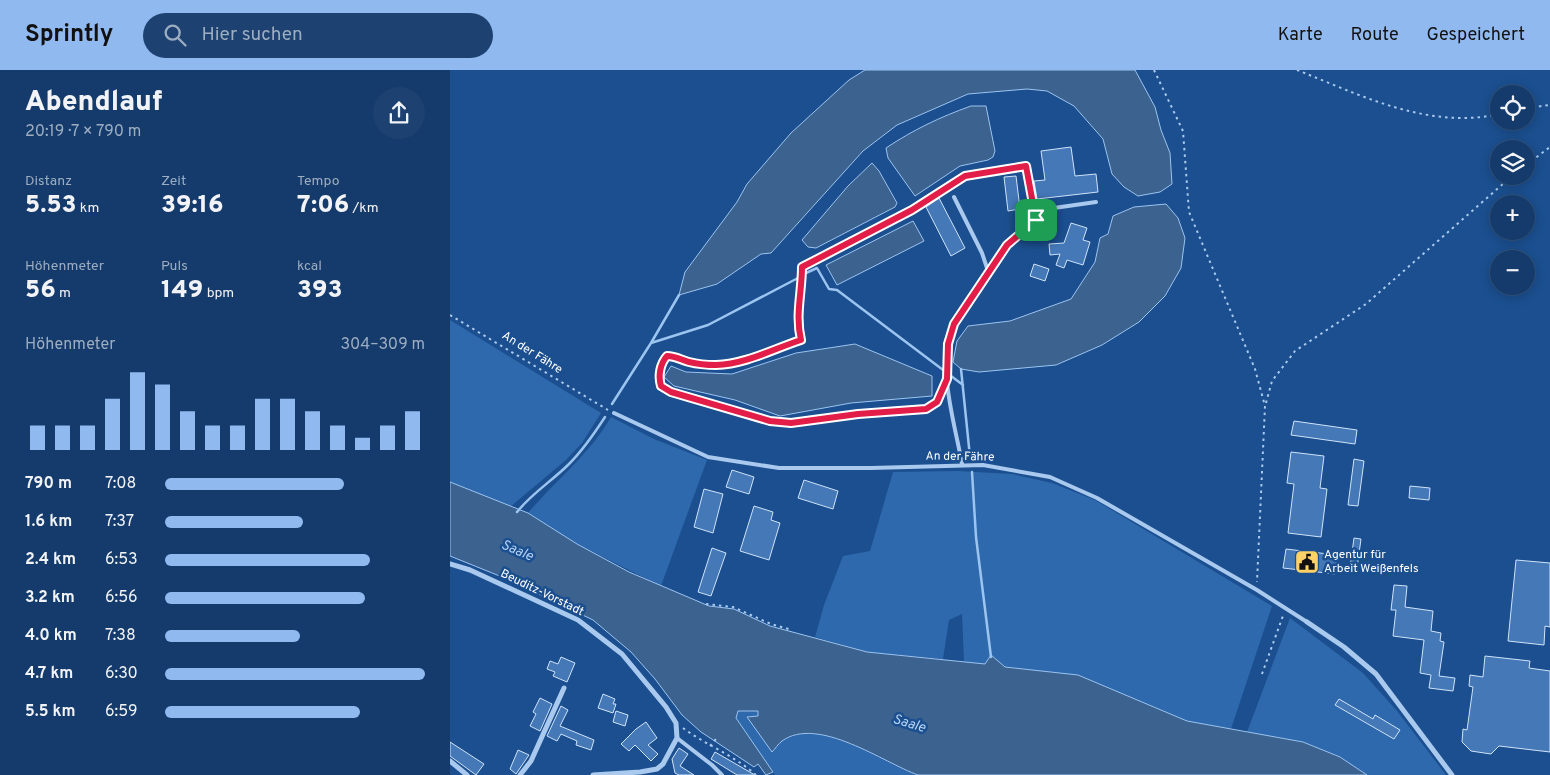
<!DOCTYPE html>
<html lang="de">
<meta charset="utf-8">
<style>
:root{--surface:#143b6b;--page:#1d4271;--text:#f1f3f6;--muted:#9dadc1;--line:#33557e;--accent:#90b9f0}
body{margin:0;font-family:Overpass,sans-serif;background:var(--page);color:var(--text);height:100vh;display:flex;flex-direction:column;font-size:19px;white-space:nowrap}
*{box-sizing:border-box;margin:0}
p{font-size:16px;color:var(--muted)}
.icon{flex:none;width:28px;height:28px;fill:none;stroke:currentColor;stroke-width:2;stroke-linecap:round;stroke-linejoin:round}
.map{position:relative;flex:1;overflow:hidden}
.sheet{display:flex;flex-direction:column;background:var(--surface);width:450px}
.sheet>*{flex:none}
.fabs{position:absolute;left:1040px;top:15px;display:grid;gap:10px}
.fabs a{display:grid;place-items:center;width:45px;height:45px;border-radius:50%;background:var(--surface);box-shadow:0 2px 12px #0003,0 0 0 1px var(--line);font-size:25px}
.pin{position:absolute;display:grid;place-items:center;width:42px;height:42px;color:#fff;margin:-21px;border-radius:10px;box-shadow:0 2px 8px #0006}
.round{display:grid;place-items:center;flex:none;width:52px;height:52px;border-radius:26px;background:var(--page)}
.headline{display:flex;align-items:center;justify-content:space-between;height:85px;padding:0 25px}
h1{font-size:28px;font-weight:800;line-height:38px}
.metrics{display:grid;grid-template-columns:repeat(3,1fr);gap:8px;height:85px;padding:5px 25px}
.metrics div{display:grid;align-content:center}
.metrics b{font-size:25px;font-weight:800}
.metrics small{font-size:14px;font-weight:400}
.metrics p{font-size:14px}
.chart{height:140px;padding:10px 25px}
.chart p{display:flex;justify-content:space-between}
.chart svg{width:100%;height:90px;margin-top:5px;stroke:var(--accent);stroke-width:6}
ul{padding:0 25px;list-style:none;font-size:16px}
li{display:grid;grid-template-columns:80px 60px 1fr;align-items:center;height:38px}
li i{height:12px;border-radius:6px;background:var(--accent)}
header{display:flex;align-items:center;gap:30px;box-sizing:border-box;height:70px;padding:0 25px;background:var(--accent);color:#111}
header strong{font-size:24px}
nav{display:flex;gap:28px;margin-inline-start:auto;font-size:18px}
.search{width:350px;height:45px;background:var(--page);display:flex;align-items:center;gap:12px;box-sizing:border-box;padding:0 18px;border-radius:28px;color:var(--muted);font-size:19px}
main{display:flex;flex:1;min-height:0}
.map>svg:first-child{display:block}
.green{fill:#2e69ad}
.water{fill:#3c6290;stroke:#9cc4f0}
.lines{fill:none;stroke-linecap:round;stroke-linejoin:round}
.stream{stroke:#9cc4f0;stroke-width:2.5}
.building{fill:#4478b7;stroke:#cfe3fa}
.path{stroke:#a9c9ee;stroke-width:2;stroke-dasharray:2.5 4;stroke-linecap:butt}
.service{stroke:#a9c9ee;stroke-width:4}
.minor{stroke:#a9c9ee;stroke-width:5}
.route-casing{stroke:#fff;stroke-width:10}
.route{stroke:#e11d48;stroke-width:6}
.labels{text-anchor:middle;dominant-baseline:central;stroke-width:5;stroke-linejoin:round;paint-order:stroke}
.street-label{font-size:12px;fill:#fff;stroke:#1b4f8f}
.poi-label{font-size:12px;fill:#fff;stroke:#1b4f8f;text-anchor:start}
.water-label{font-size:14px;font-style:italic;fill:#b5d3f5;stroke:#1b4f8f}
</style>
<header>
<strong>Sprintly</strong>
<div class="search"><svg class="icon" aria-label="search" viewBox="0 0 24 24"><circle cx="10" cy="10" r="6"/><path d="M15 15l6 6"/></svg>Hier suchen</div>
<nav><a>Karte</a><a>Route</a><a>Gespeichert</a></nav>
</header>
<main>
<section class="sheet">
<div class="headline"><div><h1>Abendlauf</h1><p>20:19 · 7 × 790 m</p></div><a class="round"><svg class="icon" aria-label="share" viewBox="0 0 24 24"><path d="M12 15V3M7 8l5-5 5 5M5 13v7h14v-7"/></svg></a></div>
<div class="metrics">
<div><p>Distanz</p><b>5.53<small> km</small></b></div>
<div><p>Zeit</p><b>39:16</b></div>
<div><p>Tempo</p><b>7:06<small> /km</small></b></div>
</div>
<div class="metrics">
<div><p>Höhenmeter</p><b>56<small> m</small></b></div>
<div><p>Puls</p><b>149<small> bpm</small></b></div>
<div><p>kcal</p><b>393</b></div>
</div>
<div class="chart"><p><span>Höhenmeter</span>304–309 m</p>
<svg viewBox="0 0 160 44" preserveAspectRatio="none"><path d="M5 44V32M15 44V32M25 44V32M35 44V19M45 44V6M55 44V12M65 44V25M75 44V32M85 44V32M95 44V19M105 44V19M115 44V25M125 44V32M135 44V38M145 44V32M155 44V25"/></svg>
</div>
<ul>
<li><b>790 m</b>7:08<i style="width:69%"></i></li>
<li><b>1.6 km</b>7:37<i style="width:53%"></i></li>
<li><b>2.4 km</b>6:53<i style="width:79%"></i></li>
<li><b>3.2 km</b>6:56<i style="width:77%"></i></li>
<li><b>4.0 km</b>7:38<i style="width:52%"></i></li>
<li><b>4.7 km</b>6:30<i style="width:100%"></i></li>
<li><b>5.5 km</b>6:59<i style="width:75%"></i></li>
</ul>
</section>
<div class="map">
<svg width="1100" height="705" viewBox="0 0 1100 705">
<rect width="100%" height="100%" fill="#1b4f8f"/>
<path class="green" d="M0 250 151 343 132 373 116 390 60 437 0 412Z
M161 347 204 369 257 390 211 516 127 474 78 443C106 410 139 385 161 347Z
M508 401 562 404 602 413 645 430 822 536 781 659 737 651 628 605 555 597 541 585 535 594 514 592 512 544 499 550 493 589 417 582 365 567 374 535 393 486 420 481 443 402Z
M840 548 913 603 947 641 996 705H917L890 687 853 672 797 662Z
M308 640V646L298 647 333 670C338 668 345 665 351 664 394 659 430 692 468 705H325L286 648 288 641Z"/>
<path class="water" d="M415 0H685L705 37 711 60 720 83 722 114 710 122 688 126 674 117 662 104 653 69 624 36 597 21 577 19 518 24 447 55 413 81 321 183 311 184 267 214 229 225 235 202 287 132 297 114 341 63 399 10Z
M521 36H536L545 81 543 87 538 90 510 96 465 126 438 88 436 78C463 60 490 47 521 36Z
M422 93 429 101 447 133 445 137 366 178 358 177 352 170 398 116Z
M716 134 728 148 735 168 731 198 715 226 689 252 652 275 606 295 529 302 511 299 503 292 507 271 518 256 560 251 621 229 645 192 650 168 658 164 663 146 684 137Z
M463 151 474 171 387 215 376 195Z
M405 274 482 306V326L401 333 330 346 285 330 224 316 214 307 221 296 236 302 282 304 346 283Z
M0 412 78 443 127 474 179 502 259 536 284 539 320 556 417 582 535 594 541 585 555 597 628 605 737 651 853 672 890 687 917 705H468C434 693 368 645 332 671 328 674 325 679 322 682L297 647 308 646V641H288L286 648 323 702 316 705 308 694 304 697 251 662 232 645 205 609 181 582 143 550 62 511 0 486Z"/>
<g class="lines">
<path class="stream" d="M356 203 367 198 379 219 387 220 513 315
M201 273 258 255 348 208
M511 299 520 387
M162 334 201 273 229 225
M522 402 526 467 541 587
M67 442C82 423 102 411 119 394 133 380 144 364 155 347"/>
</g>
<path class="building" d="M621 77 625 106 646 104 648 122 587 129 584 111 595 110 591 81Z
M566 106 570 139 558 141 554 107Z
M489 128 515 178 501 186 476 137Z
M621 153 637 158 633 170 640 172 633 195 617 190 614 198 606 195 610 184 600 185 599 174 614 173Z
M584 194 599 199 595 211 580 206Z
M844 351 907 360 905 374 841 365Z
M841 382 874 386 870 418 877 419 871 467 838 463 844 414 837 413Z
M904 389 914 391 908 436 898 435Z
M282 400 304 407 299 424 276 417Z
M354 410 388 421 383 439 348 428Z
M960 416 980 418 979 430 959 428Z
M254 419 273 424 263 463 244 457Z
M304 436 323 442 321 450 330 453 319 490 290 481Z
M904 468 911 469 907 498 900 497Z
M262 478 276 483 261 526 248 522Z
M836 479 887 485 885 504 833 498Z
M1066 490 1100 493V557L1095 556 1094 575 1058 571Z
M944 515 957 516 955 537 983 541 981 561 991 563 990 571 994 572 989 606 1005 608 1003 621 979 618 981 605 970 603 974 570 943 566 946 540H941Z
M1035 586 1080 591 1079 598 1100 601V682L1049 676 1041 684 1021 681 1012 672 1013 659 1017 660 1023 617 1019 616 1020 605 1033 607Z
M111 587 125 593 117 612 103 606 105 602 97 599 100 591 108 594Z
M153 624 165 629 163 634H166L163 643 148 638Z
M90 628 102 634 90 661 80 656 86 644 83 642Z
M889 629 923 649 925 645 950 660 944 669 885 635Z
M111 636 118 640 110 656 144 670 141 680 126 675 127 671 111 664 107 671 97 666Z
M166 641 178 645 175 656 163 652Z
M196 652 207 668 198 675 208 684 201 691 185 675 179 681 171 674 186 659Z
M0 672 34 694 26 705 0 686Z
M229 678 238 684 230 696 244 705H229L225 703 222 689Z
M68 680 79 685 66 704 60 699Z
M265 682 305 705H287L261 689Z"/>
<g class="lines">
<path class="path" d="M704 0 733 61 739 142 805 299 815 336 807 512
M847 0C910 25 979 60 1049 44
M1076 38 1100 35
M1076 95 1100 77
M352 202C352 227 345 244 351 270 323 279 296 294 266 295 258 295 247 294 239 292 231 290 226 286 217 286 210 294 208 306 211 316L221 322 320 351 341 353 408 344 476 339 487 333 492 322
M0 245 158 340
M816 333 822 311 845 281 916 234 1062 106
M256 534 283 537 321 554 342 560
M812 604 834 543
M233 658C256 675 285 686 306 705
M260 676 266 669"/>
<path class="service" d="M504 127 532 183 538 201C527 218 513 235 504 253 485 293 505 353 512 394
M352 197 462 141 515 106 576 96 585 150
M538 201 557 175 597 139 646 132
M164 343 258 387 329 398H421L533 395 600 407 647 428 807 520 857 552
M227 668 262 695 272 705"/>
<path class="minor" d="M0 494 20 500 128 550 172 584 216 637 226 653 227 668 213 694 207 699 190 702 143 705
M857 552 894 577 926 604 1002 705
M0 691 17 705
M70 705 81 691 114 618"/>
</g>
<g class="lines">
<defs>
<path id="route" d="M576 96 586 150 557 175 504 254 498 274 497 309 487 332 476 339 408 344 341 353 320 351 221 322 211 316C208 306 210 294 217 286 226 286 231 290 239 292 247 294 258 295 266 295 296 294 323 279 351 270 345 245 352 222 352 197L462 140 515 106Z"/>
</defs>
<use href="#route" class="route-casing"/>
<use href="#route" class="route"/>
</g>
<defs>
<symbol id="civic-square" viewBox="-11 -11 22 22"><rect x="-9" y="-9" width="18" height="18" rx="4" fill="#ffd166" stroke="#1b4f8f"/><path d="M-.6-6.5H3V-4.5H.6V-3L4-1V1h2V6H-6V1h2V-1L-.6-3ZM-1.2 2.5V6h2.4V2.5Z" fill="#111"/></symbol>
</defs>
<g fill-rule="evenodd">
<use href="#civic-square" x="843" y="478" width="28" height="28"/>
</g>
<g class="labels">
<g class="street-label">
<text transform="translate(82 283) rotate(32)">An der Fähre</text>
<text transform="translate(510 387) rotate(1)">An der Fähre</text>
<text transform="translate(92 523) rotate(26)">Beuditz-Vorstadt</text>
</g>
<g class="poi-label">
<text x="874" y="485">Agentur für<tspan x="874" dy="14">Arbeit Weißenfels</tspan></text>
</g>
<g class="water-label">
<text transform="translate(67 481) rotate(23)">Saale</text>
<text transform="translate(459 654) rotate(17)">Saale</text>
</g>
</g>
</svg>
<div class="fabs">
<a><svg class="icon" aria-label="locate" viewBox="0 0 24 24"><circle cx="12" cy="12" r="6"/><path d="M12 2v4M12 18v4M2 12h4M18 12h4"/></svg></a>
<a><svg class="icon" aria-label="layers" viewBox="0 0 24 24"><path d="M12 4l9 5-9 5-9-5zM3 14l9 5 9-5"/></svg></a>
<a>+</a>
<a>−</a>
</div>
<div class="pin" style="left:586px;top:150px;background:#1e9e55"><svg class="icon" aria-label="arrive" viewBox="0 0 24 24"><path d="M6 21V4h12l-3 4 3 4H6"/></svg></div>
</div>
</main>
